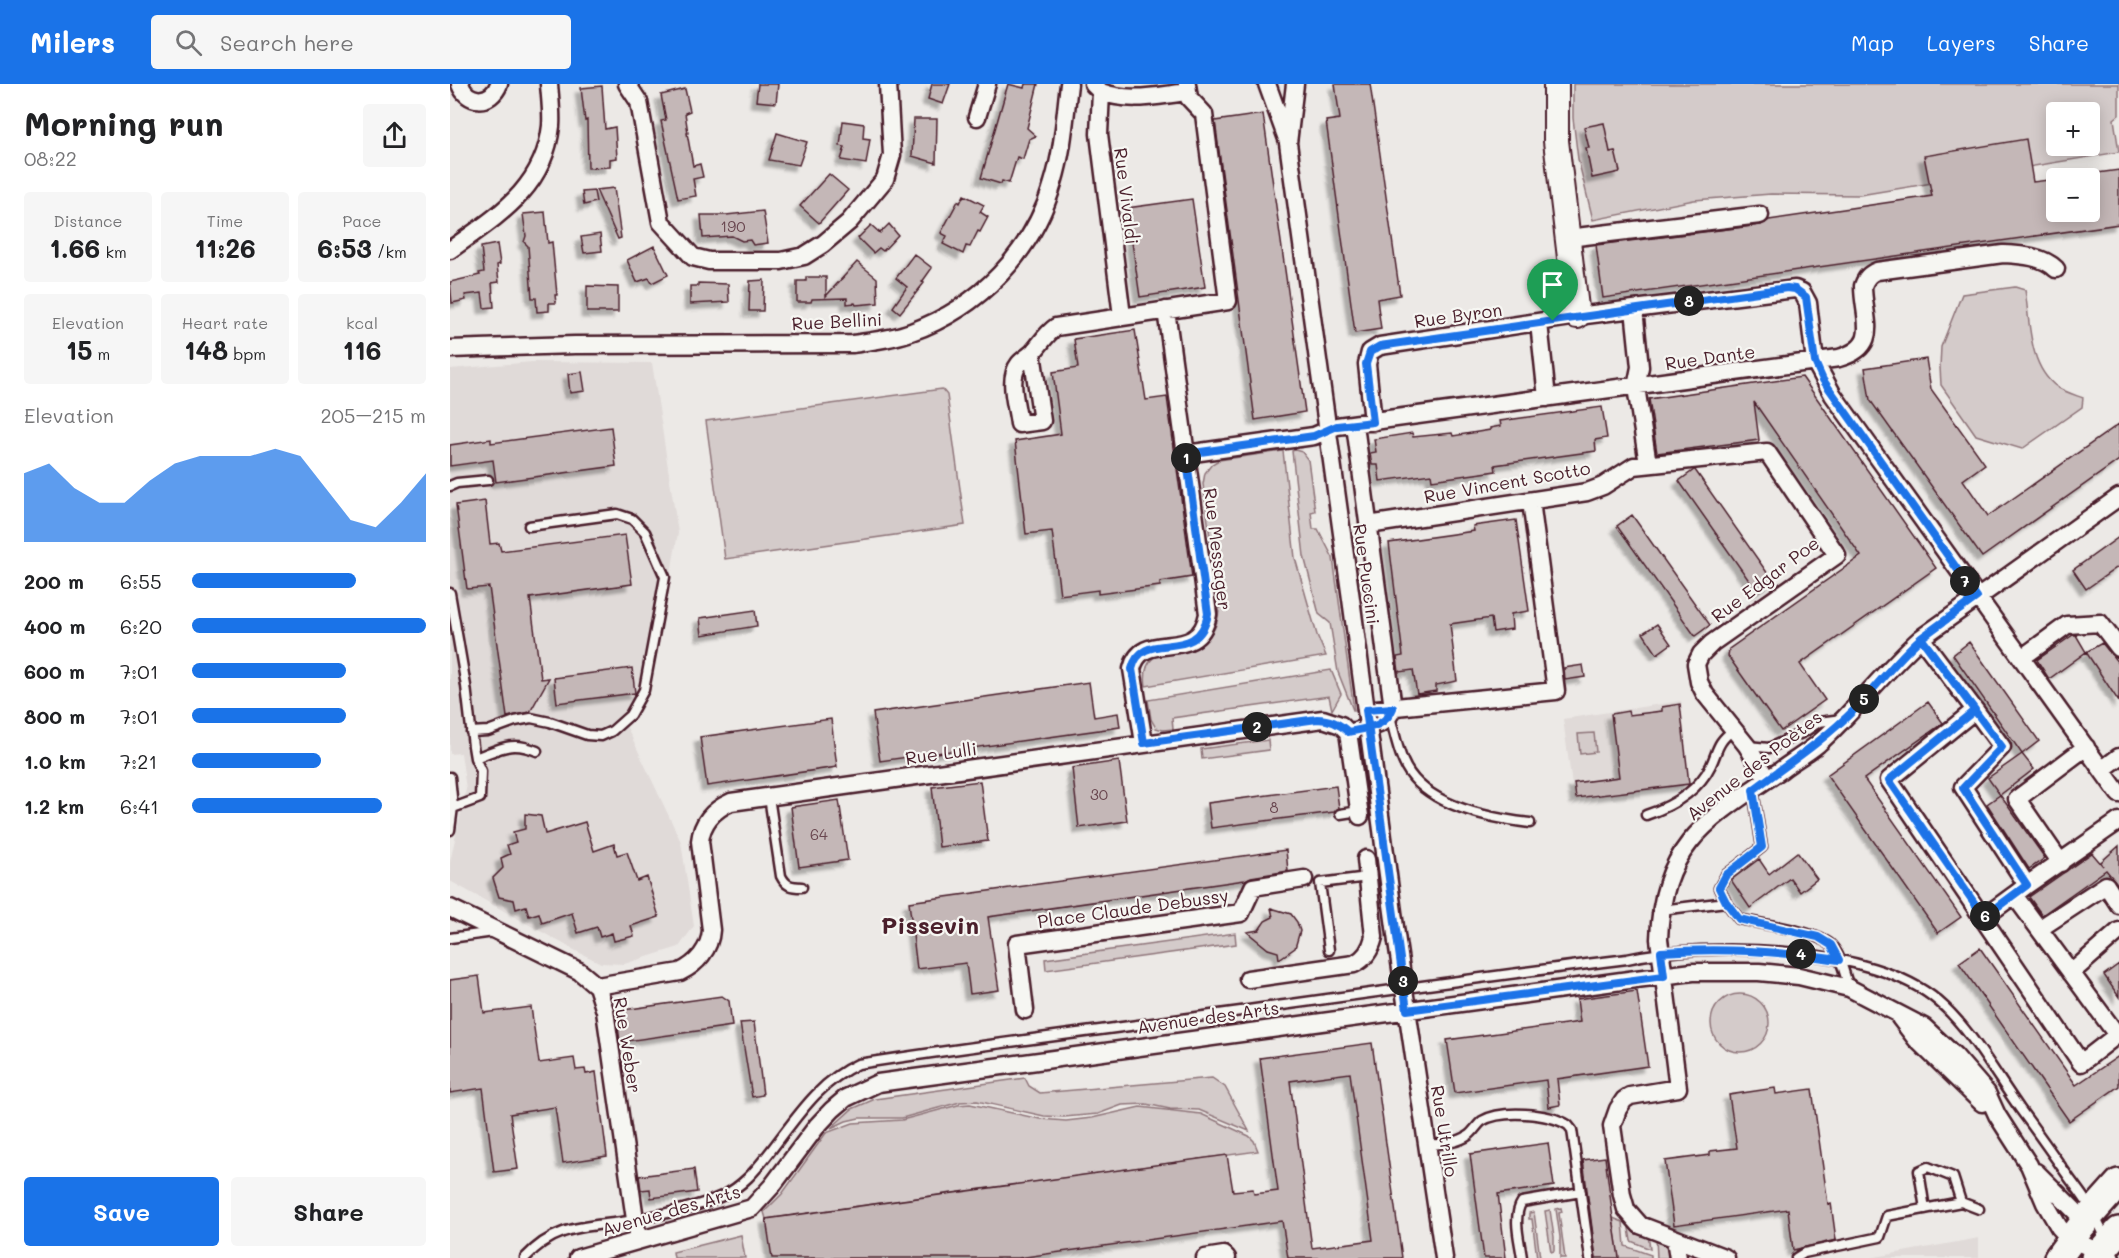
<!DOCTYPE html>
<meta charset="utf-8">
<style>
:root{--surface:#fff;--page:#f6f6f6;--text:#202124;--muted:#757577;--accent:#1a73e8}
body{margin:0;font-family:Mali,sans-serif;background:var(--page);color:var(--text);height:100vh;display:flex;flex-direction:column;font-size:22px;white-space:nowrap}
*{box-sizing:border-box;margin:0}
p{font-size:20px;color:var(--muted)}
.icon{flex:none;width:33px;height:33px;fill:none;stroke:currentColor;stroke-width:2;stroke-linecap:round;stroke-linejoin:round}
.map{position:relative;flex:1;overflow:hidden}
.panel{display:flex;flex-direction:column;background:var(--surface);width:450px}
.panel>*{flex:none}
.controls{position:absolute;left:1596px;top:18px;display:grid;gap:12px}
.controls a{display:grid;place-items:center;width:54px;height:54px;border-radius:6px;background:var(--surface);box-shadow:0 3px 15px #0003;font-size:30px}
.pin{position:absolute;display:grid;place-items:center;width:51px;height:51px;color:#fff;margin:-62px -26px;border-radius:50% 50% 50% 0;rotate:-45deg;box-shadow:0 0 6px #0007}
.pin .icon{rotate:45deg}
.km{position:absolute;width:30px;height:30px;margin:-15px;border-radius:50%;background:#222;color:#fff;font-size:16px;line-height:30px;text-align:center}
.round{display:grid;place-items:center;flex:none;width:63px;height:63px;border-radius:6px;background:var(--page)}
.head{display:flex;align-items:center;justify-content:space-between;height:102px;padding:0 24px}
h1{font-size:33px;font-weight:700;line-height:45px}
.figures{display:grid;grid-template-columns:repeat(3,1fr);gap:9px;height:102px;padding:6px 24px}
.figures div{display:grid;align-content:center;border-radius:6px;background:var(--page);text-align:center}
.figures b{font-size:26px;font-weight:700}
.figures small{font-size:16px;font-weight:400}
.figures p{font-size:16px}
.chart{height:168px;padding:12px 24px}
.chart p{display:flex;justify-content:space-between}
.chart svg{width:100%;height:108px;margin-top:6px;fill:var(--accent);opacity:.7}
.cta{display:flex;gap:12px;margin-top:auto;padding:12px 24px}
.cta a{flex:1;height:69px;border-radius:6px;background:var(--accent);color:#fff;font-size:24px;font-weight:700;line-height:69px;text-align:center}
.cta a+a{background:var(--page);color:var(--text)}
ul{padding:0 24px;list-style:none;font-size:20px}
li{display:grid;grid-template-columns:96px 72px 1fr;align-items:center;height:45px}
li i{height:15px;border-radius:8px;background:var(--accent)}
header{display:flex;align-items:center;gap:36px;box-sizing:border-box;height:84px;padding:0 30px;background:var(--accent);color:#fff}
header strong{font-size:28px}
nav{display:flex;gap:33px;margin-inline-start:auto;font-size:21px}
.search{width:420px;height:54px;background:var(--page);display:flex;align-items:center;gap:15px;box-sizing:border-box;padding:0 21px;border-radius:6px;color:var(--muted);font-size:22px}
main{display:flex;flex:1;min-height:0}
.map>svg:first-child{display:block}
.built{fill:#e0dad8}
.green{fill:#d4cbca;stroke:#8f757a;stroke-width:1.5;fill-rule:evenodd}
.building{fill:#c4b7b7;stroke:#4a1f2b;stroke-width:1.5;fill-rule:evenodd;filter:url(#shadow)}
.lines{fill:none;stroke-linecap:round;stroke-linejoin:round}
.lane-casing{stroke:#4a1f2b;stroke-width:13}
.street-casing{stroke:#4a1f2b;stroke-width:21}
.secondary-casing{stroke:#4a1f2b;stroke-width:28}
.primary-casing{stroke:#4a1f2b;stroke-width:32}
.lane{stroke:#f6f6f2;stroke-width:8}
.street{stroke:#f6f6f2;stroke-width:16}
.secondary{stroke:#f6f6f2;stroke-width:24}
.primary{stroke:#f6f6f2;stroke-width:27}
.street-bridge-casing{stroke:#4a1f2b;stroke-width:21;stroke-linecap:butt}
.street-bridge{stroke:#f6f6f2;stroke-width:16}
.route-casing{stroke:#fff;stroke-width:12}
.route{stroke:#1a73e8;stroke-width:8}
.labels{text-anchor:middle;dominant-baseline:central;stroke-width:4.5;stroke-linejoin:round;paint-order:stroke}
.number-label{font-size:15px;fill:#68454e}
.street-label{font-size:18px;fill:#4a1f2b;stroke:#f6f6f2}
.district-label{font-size:24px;font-weight:bold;fill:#4a1f2b;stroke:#f6f6f2}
</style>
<header>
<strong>Milers</strong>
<div class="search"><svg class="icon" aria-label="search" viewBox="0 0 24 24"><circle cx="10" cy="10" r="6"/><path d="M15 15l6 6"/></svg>Search here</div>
<nav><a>Map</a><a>Layers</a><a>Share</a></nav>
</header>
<main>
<section class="panel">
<div class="head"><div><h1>Morning run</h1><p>08:22</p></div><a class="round"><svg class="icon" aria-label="share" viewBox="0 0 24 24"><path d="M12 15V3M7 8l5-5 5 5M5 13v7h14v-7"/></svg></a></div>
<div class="figures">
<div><p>Distance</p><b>1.66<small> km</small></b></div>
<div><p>Time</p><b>11:26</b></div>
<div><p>Pace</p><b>6:53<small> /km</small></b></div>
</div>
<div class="figures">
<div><p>Elevation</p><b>15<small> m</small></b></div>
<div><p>Heart rate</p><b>148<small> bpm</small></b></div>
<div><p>kcal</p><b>116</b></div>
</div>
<div class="chart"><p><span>Elevation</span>205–215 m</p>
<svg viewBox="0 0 160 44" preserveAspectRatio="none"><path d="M0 44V16L10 12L20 22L30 28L40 28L50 19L60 12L70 9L80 9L90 9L100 6L110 9L120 22L130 35L140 38L150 28L160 16V44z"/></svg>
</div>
<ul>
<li><b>200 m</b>6:55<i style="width:70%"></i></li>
<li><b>400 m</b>6:20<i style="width:100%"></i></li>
<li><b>600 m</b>7:01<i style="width:66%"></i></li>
<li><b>800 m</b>7:01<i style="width:66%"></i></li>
<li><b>1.0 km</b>7:21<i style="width:55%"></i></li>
<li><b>1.2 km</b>6:41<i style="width:81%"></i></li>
</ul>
<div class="cta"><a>Save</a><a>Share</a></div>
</section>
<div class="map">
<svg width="1669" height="1174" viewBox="0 0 1669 1174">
<defs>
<filter id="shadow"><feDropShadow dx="-5.5" dy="5.5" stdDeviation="1.5" flood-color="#0004"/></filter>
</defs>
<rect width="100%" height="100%" fill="#ece9e6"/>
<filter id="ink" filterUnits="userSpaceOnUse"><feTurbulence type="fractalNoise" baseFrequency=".0167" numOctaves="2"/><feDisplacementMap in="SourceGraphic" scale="12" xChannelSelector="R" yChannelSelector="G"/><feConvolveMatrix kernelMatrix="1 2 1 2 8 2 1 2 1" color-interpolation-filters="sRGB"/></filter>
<g filter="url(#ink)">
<path class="built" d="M82 278 202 279 228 449 200 609 175 639 231 758 244 842 229 863 174 880 151 879 128 868 0 797V778L16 705 11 669 0 670V285Z
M1231 617 1240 702 1124 716 1113 635Z
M1529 1154V1174H1420Z"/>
<path class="green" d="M1123 0H1669V31L1664 35 1669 68 1410 111 1321 110 1244 116 1143 136 1128 75 1123 34ZM1606 28H1640V62H1606Z
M1565 203 1575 206C1580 237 1578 282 1607 303 1615 308 1625 311 1633 314L1632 323 1572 365 1526 351 1491 301 1490 283 1491 263 1512 210Z
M492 305 497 311 515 441 275 475 256 337Z
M845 366 852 368 858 376 865 427 861 428 863 445H868L883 474 904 626H903L888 588 880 539 869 530 854 472 842 367Z
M833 367 845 474 867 551 876 572 696 602C687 542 769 589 769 522L753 400 755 389 762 380 769 376Z
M881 586 891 610 882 626 879 612 722 634 723 645 713 646 706 644 701 635 698 616Z
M1144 649 1146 668 1130 670 1128 650Z
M818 656 819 666 752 675 751 665Z
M785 849 786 860 596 886 595 875Z
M1261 939a29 29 0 1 1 58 0a29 29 0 1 1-58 0Z
M575 994 579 1002 590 1009 762 994 775 1003 799 1047 749 1026 720 1025 696 1020 672 1021 648 1030 614 1033 594 1032 527 1017 510 1018 452 1034H409L396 1037 381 1044 402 1025 425 1015Z
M520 1020 590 1035 616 1037 642 1034 690 1023 751 1030 799 1052 804 1057 808 1067 316 1135 314 1128 332 1110 376 1049 403 1039 452 1036 508 1021Z
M1111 1124 1112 1128 1109 1129 1115 1174H1110V1153L1106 1125Z
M1100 1126 1104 1153V1167L1101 1168 1095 1127Z
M1084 1128 1090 1174H1087L1082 1135H1079V1129Z
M1163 1134 1173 1138 1175 1162 1201 1171V1174H1169Z
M1178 1138 1198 1151 1200 1165 1181 1157Z
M291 1151 295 1174H224L223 1168Z
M1206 1154C1216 1159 1217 1164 1219 1174H1207Z"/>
<path class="building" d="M308 0H328L326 19 306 17Z
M482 0H500L493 20 478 15Z
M558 0 574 4 575 0H588L577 44 586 52 579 55 573 75 567 73 559 99 552 97 551 100 531 94Z
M885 0H920L950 211 927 215 931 245 905 249 876 37 890 35Z
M152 2 155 45 165 43 167 74 160 75V83L138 84 137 36 135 37 131 4Z
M235 5 240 27 235 29 238 49H237L243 82 250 80 253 93 243 95 246 112 228 115 211 37 216 36 211 11Z
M813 30 855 328 805 336 765 37Z
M464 35H487L486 79 462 72Z
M393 37 414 40 413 54 420 55 416 80 391 76 395 63 390 62Z
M1154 39 1160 68 1165 67 1170 88 1142 94 1136 64H1139L1134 43Z
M327 49 357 58 349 81 319 76Z
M1576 55 1583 98 1606 95V128H1640V90L1669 86V140L1153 214 1146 161 1311 141 1319 136 1482 112 1474 72Z
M379 90 398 106 369 139 350 122Z
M164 104 171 154 168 155 146 106Z
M144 107 146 118 134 121 132 108Z
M514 111 534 121 530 128 538 133 530 148 528 147 520 163 516 162 513 170 493 160 497 152 491 149 508 117 510 119Z
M742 115 755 203 690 213 677 124Z
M313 127 318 159 303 161 300 156 292 157 282 152 253 154 251 131H276Z
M95 128 98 159 102 158 107 211H105L106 219H99V227L87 228 86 214H82L78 162 74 158 76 152 73 130Z
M439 140 448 151 433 167 429 164 423 169 408 154 421 141 430 149Z
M150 150 152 167 134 169 131 153Z
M47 160 50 180 47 181 49 198 42 199 44 223 34 224 32 209 15 211 16 216 2 219 0 198 30 191 29 189 34 188 31 163Z
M204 162 218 191 202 199 199 194 187 198 177 176Z
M464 170 482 184 472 198 474 199 450 229 443 223 457 203 446 194Z
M407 178 427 194 428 219 406 221 405 219 397 220V214L362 215 361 218H347V197H356V193H376V212Z
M314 196 313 227H299L300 197Z
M248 199 278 200 279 218 240 220V202H248Z
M137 202 168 203V228H137Z
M685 246 696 316 717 313 742 493 710 498V502L648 510V506L610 511 602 447 576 450 565 357 611 350 603 288 628 284 624 255Z
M1476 275 1481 305 1535 380 1513 396 1538 432 1669 340V376L1532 473 1420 316 1415 284Z
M132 288 135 307 120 309 118 290Z
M1352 293 1486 484 1350 580 1375 616 1331 647 1278 572 1279 565 1411 472 1304 318 1309 356 1207 369 1199 315Z
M1152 323 1157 354 1145 356 1146 367 1045 381 1046 387 982 396 981 390 930 397 928 381H922L920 369 926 368 924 355 962 349 963 353 1002 349 1003 352 1040 346V344L1051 342 1050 337Z
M161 343 166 382 46 398 43 376 0 382V361L41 355V359Z
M1244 386H1245L1323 497 1307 508 1229 397Z
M35 417 40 460 49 459 51 467 175 451 182 500 80 514 91 595 99 594 80 628 57 633 39 503 17 505 6 421Z
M1182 431 1260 541 1245 552 1167 442Z
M1066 436 1079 527 1061 530 1062 545 1043 548 1041 534 1000 540 1007 597 986 601V607L967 610 963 586 949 588 947 573 953 572 939 459 1024 447 1023 442Z
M1669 453V482L1636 505 1623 486Z
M305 526 307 542 252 551 250 534Z
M1207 540 1221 560 1207 570 1193 549Z
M1623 551H1626L1636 568 1599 595 1587 576Z
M1519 558 1589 657 1572 670 1503 571Z
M1652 559 1669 580V618L1636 568Z
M1133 581 1135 593 1115 596 1114 584Z
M182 584 185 609 107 619 104 594Z
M639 598 644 633 668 629 670 643 430 677 423 629Z
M1478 618 1493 639 1414 695 1511 833 1488 849 1377 691Z
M1230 620 1239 700 1126 714 1124 699 1169 693 1161 630 1178 627 1179 631 1212 627V623Z
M381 635 387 683 257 702 250 653Z
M1572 670 1584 685 1550 711 1538 694Z
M669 677 677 737 629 744 622 684Z
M530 697 538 757 489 763 482 703Z
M886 702 889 724 884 728 761 744 758 719Z
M1550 711 1595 774 1579 785 1537 720Z
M389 716 398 776 349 783 341 723Z
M75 730 91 732 95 750 135 738 144 767 164 760 167 771 177 768 187 797 197 793 209 833 181 842 184 852 164 857 162 849 150 853 147 843 128 849 122 829 92 839 89 829 79 832 76 822 66 825 64 816 49 813 43 794 53 784 51 774 60 770 57 761 66 758 63 748 75 745Z
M1669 762V802L1656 786 1592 831 1579 813 1642 769 1653 782 1651 778Z
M836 766 838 787 801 793 795 796 538 833 549 906 520 910 516 879 467 885 459 818Z
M1347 768 1367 795 1350 808 1340 794 1300 824 1281 796 1309 775 1319 790Z
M821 824 841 830 847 838 850 847 845 864 829 875 828 868 818 865 797 848 809 846 815 837 823 833Z
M1530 864 1626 1001 1669 972V1002L1619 1037 1509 879Z
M1669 880V913L1654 891Z
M29 892 34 929 81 923 89 979 124 974 126 986 135 985 136 990 146 988 157 1072 113 1079 105 1023 60 1030 68 1085 44 1088 33 1004 0 1009V896Z
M1187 907 1198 982 1107 995 1110 1021 1099 1023 1096 996 1005 1009 997 956 1130 938 1127 915Z
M272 912 279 917 282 942 170 958 166 927Z
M304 938 313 1011 302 1013 290 939Z
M922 959 952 1174H838L832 1137 568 1174H322L316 1135 777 1071 783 1107 803 1105 804 1110 828 1107 810 974ZM900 989 923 1156 862 1164 840 997Z
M1325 1004 1326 1010 1362 1005 1378 1120 1381 1119 1386 1156 1343 1166 1338 1125 1224 1141 1215 1077 1260 1071V1067L1287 1064 1279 1011Z
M1098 1059 1104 1102 1048 1110 1056 1174H1034L1020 1070Z
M1155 1073 1163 1134 1169 1174H1146L1133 1076Z
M244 1085 247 1108 201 1114 200 1105 191 1106 189 1092Z"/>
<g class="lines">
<defs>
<path id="lane" d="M0 402 7 399 38 396
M0 509 16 602 23 662 25 674 31 687 30 714 3 724
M940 632C944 647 947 663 953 677 971 721 1038 734 1080 739
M21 648 38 647 65 637 81 634 100 638 137 651 151 652 162 647 180 631 194 606 215 493 195 448 182 435 167 430 79 442
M1297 662 1319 664 1356 647 1369 638 1392 635
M25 674C50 665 61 656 87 667
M0 693 3 723 0 746
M1303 706 1312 763 1276 791 1269 804 1276 818 1289 835C1311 840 1365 847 1380 860 1391 870 1394 890 1399 903
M319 713 331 792C336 802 341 803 352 803
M890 730 909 727
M1196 731C1223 722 1248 708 1261 681 1269 663 1267 659 1283 646
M1211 826 1276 818
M0 854 44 848
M879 866 870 799 918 793
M979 1061C992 1060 1008 1059 1019 1051 1024 1047 1027 1041 1032 1037 1052 1025 1099 1029 1118 1041L1122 1046 1140 1174
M1475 1125 1469 1087 1478 1083 1503 1093 1511 1118
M75 1174C108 1138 140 1144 184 1136 210 1131 248 1123 272 1112 292 1103 306 1086 319 1069 345 1036 368 998 408 980 542 959 678 943 812 924 934 907 1055 890 1177 875 1258 857 1423 861 1488 917 1521 945 1545 990 1570 1025 1587 1048 1604 1072 1620 1095 1628 1106 1637 1117 1643 1129 1651 1144 1658 1159 1665 1174
M1072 1174C1070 1157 1062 1133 1072 1118L1131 1108
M1346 1174 1354 1169 1430 1153 1437 1132 1511 1118 1529 1125"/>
<path id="street" d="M10 0C17 20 41 21 49 0
M177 0 189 18 211 138 243 173 259 177H331L354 172 373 160 399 138 435 95 442 71 438 0
M643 0 651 8 649 50 672 232
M817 0 837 55
M845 0 838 59 902 522
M651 8C680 19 709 11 738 8
M527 33 537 0
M1118 154 1310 131
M0 166C47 132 94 105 101 42 102 28 100 14 99 0
M1184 225 1190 283 1186 303 1198 380
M1089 239 1097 314
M0 265 125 261 403 260C422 257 442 255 461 248 529 224 583 168 603 99 613 67 615 33 619 0
M582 269 592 337 569 340C567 322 557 295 569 280 573 275 580 272 584 267 591 259 597 249 606 243L778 217 754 30 739 14 737 0
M923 338 917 280 920 268 930 262 1127 232 1345 205 1352 208 1358 219 1365 278 1383 311 1669 710
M905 341 943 624C937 641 923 643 907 646
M736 370 864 352 887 342 1389 274C1432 262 1413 235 1413 202 1416 194 1419 190 1427 187L1553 170C1571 171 1593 172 1606 185
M918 441 1137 408 1153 402 1184 382 1317 368 1387 471 1262 559 1251 570 1246 580 1249 598 1255 610 1297 662 1317 695
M1471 554 1525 626 1439 696 1631 979 1667 951 1564 811 1577 801 1513 703 1552 663 1525 626
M1573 573 1617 541 1650 539 1669 564
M916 626 1106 607 1081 417
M694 659 682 585C692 542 748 583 758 530L716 226
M1653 685 1669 673
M1611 779 1567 715 1636 663
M1577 801 1669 737
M0 824 129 887 147 902 155 927 188 1156
M1534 833 1564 811
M1589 845 1656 801 1669 821
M947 858 994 1174
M1621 889 1669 847
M798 895 904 880C915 875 921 865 924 853L916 775
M147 902 230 888C247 880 260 865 261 846L250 757C252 738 263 726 281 718L873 635 891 641 898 648 910 732
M575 926 567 860 791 829 803 803 854 795
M1450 934 1466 955 1532 1019
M1586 1088 1635 1137 1638 1143
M1225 1155 1228 1174
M128 1174 302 1124 322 1102 367 1042 382 1026 396 1014 428 999 1186 895 1243 888H1309L1349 892 1399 904 1474 943 1505 972 1537 1009 1547 1031 1579 1081 1595 1119 1609 1143 1620 1155 1650 1168
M755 1174 774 1171 777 1174
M1276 1174 1190 1141 1176 1125 1172 1111 1162 1042 1168 1025 1174 1016 1180 1012 1228 1004 1209 855C1212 759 1259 735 1331 686 1343 677 1357 669 1368 660 1405 627 1434 587 1471 554L1669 413"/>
<path id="secondary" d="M1106 0V57L1127 232"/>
<path id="primary" d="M1608 1174 1635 1137 1669 1099
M1645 1174 1669 1147"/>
</defs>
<use href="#lane" class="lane-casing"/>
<use href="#street" class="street-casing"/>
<use href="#secondary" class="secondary-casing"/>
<use href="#primary" class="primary-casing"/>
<use href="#lane" class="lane"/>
<use href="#street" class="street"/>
<use href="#secondary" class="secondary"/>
<use href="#primary" class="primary"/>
<defs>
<path id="street-bridge" d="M902 522 947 858"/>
</defs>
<use href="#street-bridge" class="street-bridge-casing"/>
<use href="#street-bridge" class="street-bridge"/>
</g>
</g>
<g class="lines" filter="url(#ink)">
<defs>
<path id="route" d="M1103 237 930 262 920 268 916 280 923 338 887 342 864 352 736 370 758 530C748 583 692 542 682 585L694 659 867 635C880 635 889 639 898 648 917 644 936 643 943 624L916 626C929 726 943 826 957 926L1214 892 1211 868C1271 864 1329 867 1389 876L1381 861 1368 853 1289 835 1276 818 1269 804 1276 791 1312 763 1303 706C1339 679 1373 657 1405 625 1427 602 1446 576 1471 554L1525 626 1439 696 1534 833 1577 801 1513 704 1552 663C1525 627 1498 591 1471 554L1527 513 1373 296 1365 278 1356 213 1345 205 1337 204 1103 237"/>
</defs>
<use href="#route" class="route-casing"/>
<use href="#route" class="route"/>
</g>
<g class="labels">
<g class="number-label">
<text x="283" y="142">190</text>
<text x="649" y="710">30</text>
<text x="824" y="723">8</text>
<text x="369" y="750">64</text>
</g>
<g class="street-label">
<text transform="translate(677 112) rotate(83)">Rue Vivaldi</text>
<text transform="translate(1008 231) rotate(-8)">Rue Byron</text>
<text transform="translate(387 237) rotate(-3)">Rue Bellini</text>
<text transform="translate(1260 273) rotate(-8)">Rue Dante</text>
<text transform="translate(1057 398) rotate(-10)">Rue Vincent Scotto</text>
<text transform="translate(768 465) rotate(83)">Rue Messager</text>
<text transform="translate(917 490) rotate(82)">Rue Puccini</text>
<text transform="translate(1315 495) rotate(-37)">Rue Edgar Poe</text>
<text transform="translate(491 669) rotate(-8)">Rue Lulli</text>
<text transform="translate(1304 681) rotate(-38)">Avenue des Poètes</text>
<text transform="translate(683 824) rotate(-8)">Place Claude Debussy</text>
<text transform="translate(758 933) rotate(-8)">Avenue des Arts</text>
<text transform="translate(178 961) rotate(81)">Rue Weber</text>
<text transform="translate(995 1047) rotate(81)">Rue Utrillo</text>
<text transform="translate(221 1126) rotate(-16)">Avenue des Arts</text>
</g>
<g class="district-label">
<text x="480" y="840">Pissevin</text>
</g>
</g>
</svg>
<div class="controls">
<a>+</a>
<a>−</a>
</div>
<div class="pin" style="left:1103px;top:237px;background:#1e9e55"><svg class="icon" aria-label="arrive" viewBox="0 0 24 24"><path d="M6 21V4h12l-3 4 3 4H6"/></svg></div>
<b class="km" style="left:736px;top:374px">1</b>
<b class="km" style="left:807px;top:643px">2</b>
<b class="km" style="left:953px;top:897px">3</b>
<b class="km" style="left:1351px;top:870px">4</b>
<b class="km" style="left:1414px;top:615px">5</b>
<b class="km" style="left:1535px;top:832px">6</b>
<b class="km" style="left:1515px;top:497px">7</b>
<b class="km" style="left:1239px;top:217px">8</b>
</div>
</main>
